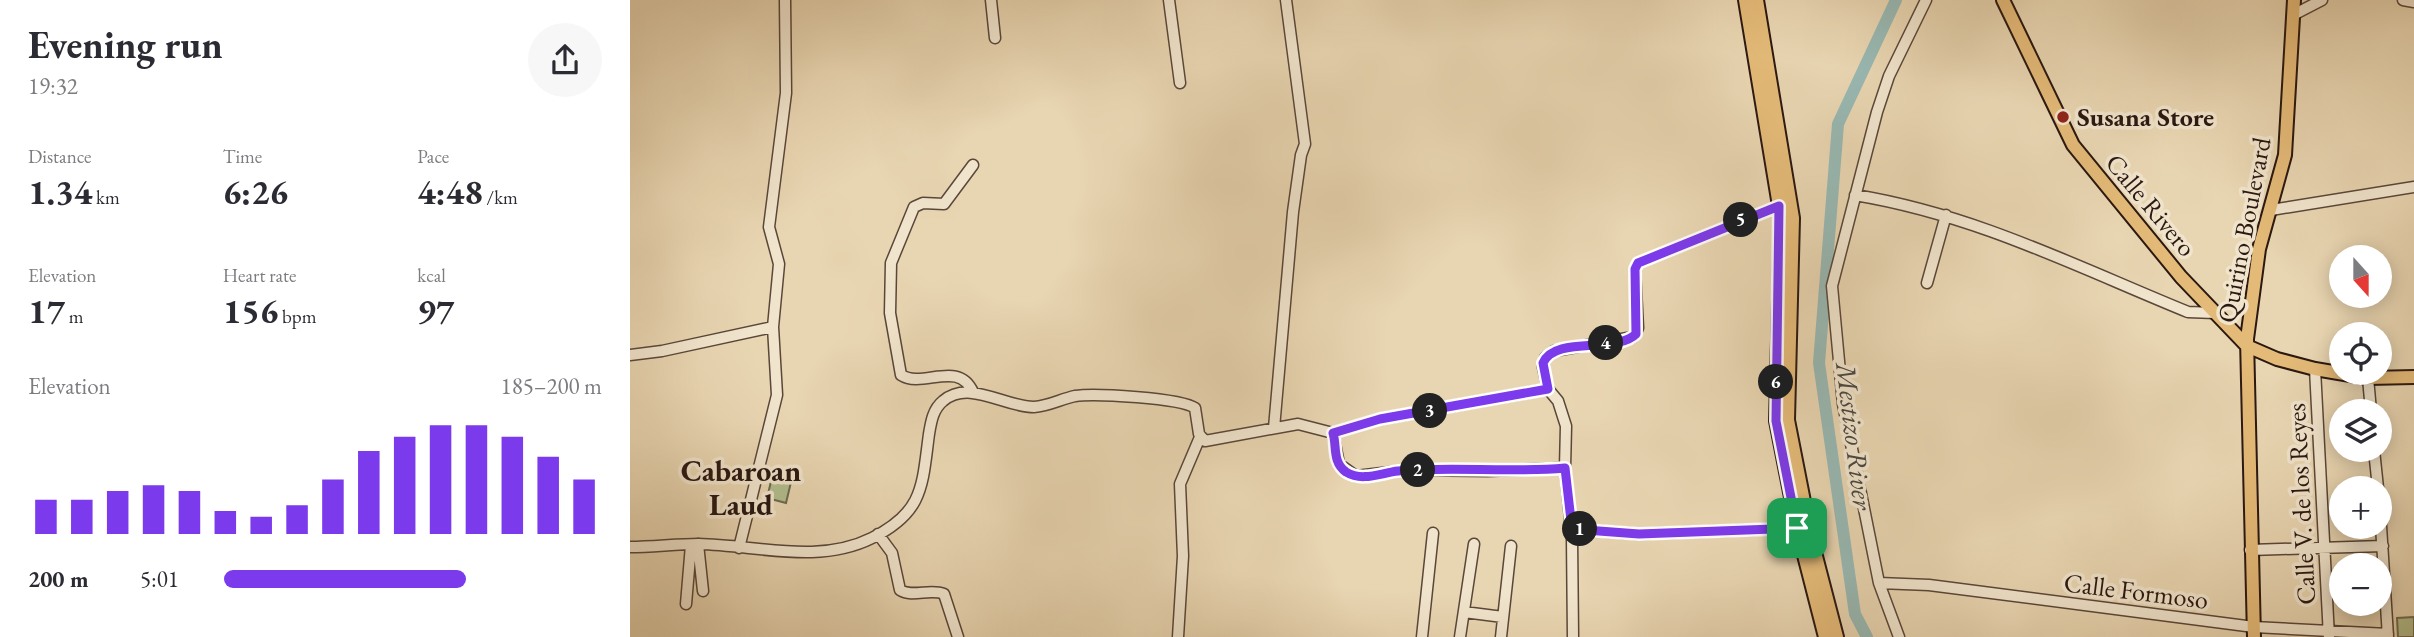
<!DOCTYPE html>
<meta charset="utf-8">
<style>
:root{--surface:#fff;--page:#f7f7f7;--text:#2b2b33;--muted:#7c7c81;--accent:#7c3aed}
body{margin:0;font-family:"EB Garamond",serif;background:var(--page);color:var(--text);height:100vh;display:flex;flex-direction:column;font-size:26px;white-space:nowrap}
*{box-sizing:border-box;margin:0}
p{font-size:23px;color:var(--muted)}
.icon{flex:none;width:38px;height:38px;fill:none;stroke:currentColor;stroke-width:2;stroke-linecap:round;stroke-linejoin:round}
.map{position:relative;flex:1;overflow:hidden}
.panel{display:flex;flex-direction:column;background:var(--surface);width:630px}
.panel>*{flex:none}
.needle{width:46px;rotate:159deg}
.controls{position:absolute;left:1699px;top:245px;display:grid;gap:14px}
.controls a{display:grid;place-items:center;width:63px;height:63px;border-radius:50%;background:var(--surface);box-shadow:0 4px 18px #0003;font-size:35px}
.pin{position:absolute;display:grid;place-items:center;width:60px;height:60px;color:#fff;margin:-30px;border-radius:14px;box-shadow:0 4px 10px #0006}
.km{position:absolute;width:35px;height:35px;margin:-18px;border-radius:50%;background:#222;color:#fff;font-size:19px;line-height:35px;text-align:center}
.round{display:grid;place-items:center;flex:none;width:74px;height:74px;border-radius:37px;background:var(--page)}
.head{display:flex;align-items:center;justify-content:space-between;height:119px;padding:0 28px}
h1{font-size:38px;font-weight:700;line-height:52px}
.figures{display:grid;grid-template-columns:repeat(3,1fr);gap:10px;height:119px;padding:7px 28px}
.figures div{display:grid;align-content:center}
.figures b{font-size:35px;font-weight:700}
.figures small{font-size:19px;font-weight:400}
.figures p{font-size:19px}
.chart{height:196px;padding:14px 28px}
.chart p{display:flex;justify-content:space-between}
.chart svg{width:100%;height:126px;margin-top:7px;stroke:var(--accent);stroke-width:6}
ul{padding:0 28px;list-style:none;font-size:23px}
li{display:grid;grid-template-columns:112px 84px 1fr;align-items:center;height:52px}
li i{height:18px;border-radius:9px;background:var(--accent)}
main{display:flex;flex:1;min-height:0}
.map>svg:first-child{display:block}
.park{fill:url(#park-crowns);stroke:#6e6b50;stroke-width:2}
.garden{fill:#b2be8e;stroke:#6e6b50;stroke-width:2}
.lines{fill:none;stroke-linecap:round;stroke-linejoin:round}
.river{stroke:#98b8b2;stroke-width:12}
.minor-casing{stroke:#5a473a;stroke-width:13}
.major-casing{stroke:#2a1812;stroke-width:16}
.minor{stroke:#f0e4cc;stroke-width:10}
.major{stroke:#e4ba78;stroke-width:12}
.route-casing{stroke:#fff;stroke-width:14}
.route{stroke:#7c3aed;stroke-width:9}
.poi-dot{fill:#8f2418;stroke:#f0e4cc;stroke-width:2.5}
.labels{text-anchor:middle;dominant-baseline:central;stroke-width:7;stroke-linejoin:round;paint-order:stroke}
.poi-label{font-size:26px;font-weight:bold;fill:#2a1812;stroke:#f0e4cc;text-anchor:start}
.street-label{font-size:26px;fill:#2a1812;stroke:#f0e4cc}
.water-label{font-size:28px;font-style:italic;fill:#4b4842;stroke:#f0e4cc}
.quarter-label{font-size:30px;font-weight:bold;fill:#2a1812;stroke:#f0e4cc}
</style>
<main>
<section class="panel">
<div class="head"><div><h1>Evening run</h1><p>19:32</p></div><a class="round"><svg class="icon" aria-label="share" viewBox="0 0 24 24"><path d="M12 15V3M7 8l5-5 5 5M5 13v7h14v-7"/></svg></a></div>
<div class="figures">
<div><p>Distance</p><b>1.34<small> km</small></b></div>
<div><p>Time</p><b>6:26</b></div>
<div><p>Pace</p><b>4:48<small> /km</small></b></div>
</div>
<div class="figures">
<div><p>Elevation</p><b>17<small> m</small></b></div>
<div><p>Heart rate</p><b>156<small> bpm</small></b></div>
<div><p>kcal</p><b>97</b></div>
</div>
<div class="chart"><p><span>Elevation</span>185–200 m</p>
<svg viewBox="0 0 160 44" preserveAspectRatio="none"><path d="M5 44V32M15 44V32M25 44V29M35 44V27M45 44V29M55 44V36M65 44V38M75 44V34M85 44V25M95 44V15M105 44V10M115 44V6M125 44V6M135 44V10M145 44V17M155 44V25"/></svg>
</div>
<ul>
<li><b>200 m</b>5:01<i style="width:64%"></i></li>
</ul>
</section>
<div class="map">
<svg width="1784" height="637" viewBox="0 0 1784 637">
<defs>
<pattern id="park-crowns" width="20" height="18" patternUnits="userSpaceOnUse" patternTransform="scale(1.75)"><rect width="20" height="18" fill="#b2be8e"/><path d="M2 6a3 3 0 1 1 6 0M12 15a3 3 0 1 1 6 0" fill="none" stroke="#99a379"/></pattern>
</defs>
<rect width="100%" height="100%" fill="#e8d5b1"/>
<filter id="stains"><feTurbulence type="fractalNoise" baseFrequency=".00286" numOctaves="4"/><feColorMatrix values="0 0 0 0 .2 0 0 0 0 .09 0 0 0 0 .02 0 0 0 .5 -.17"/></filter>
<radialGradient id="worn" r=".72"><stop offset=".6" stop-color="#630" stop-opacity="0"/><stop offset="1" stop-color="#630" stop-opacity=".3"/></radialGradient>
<path class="park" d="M143 473 162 478 156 503 137 498Z"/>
<path class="garden" d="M1784 617V637H1768L1767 618Z"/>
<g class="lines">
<path class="river" d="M1237 637 1225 614 1189 363 1208 124 1266 0"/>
<defs>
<path id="minor" d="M361 0 365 38
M539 0 550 83
M1773 0 1784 2
M1663 15 1692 0
M1225 195C1346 215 1445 266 1558 312L1585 313
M1641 210 1784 187
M1297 283 1316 215
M0 355 32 351 143 327
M1685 369 1699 637
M1738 378 1741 411
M343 392C328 359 293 389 271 375L260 313 261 263 284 207 293 203 314 204 343 165
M644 428 663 212 671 155 675 144 656 0
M703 433 750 419 918 389
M1744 450 1748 488
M1750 510 1758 637
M941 529 1009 534 1167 528
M248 534 262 553 270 590C283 598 300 588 314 594L328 637
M68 544 73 591
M0 547C23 547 46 544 69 544 126 545 188 565 242 538 294 512 292 486 299 434 301 422 303 409 313 401 339 379 374 407 404 407 419 406 431 399 445 396 464 393 551 398 565 408L569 434 575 441 668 424 703 433 709 464 726 476 778 470 857 471 935 468
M109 548 147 395 143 327 149 264 139 227 156 93 155 0
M1620 550 1753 546
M1249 583 1299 585 1624 627 1758 634
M56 604 61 545
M834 612 873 617
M548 637 553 556 550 484 570 437
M792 637 803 533
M830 637 844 544
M871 637 881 546
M943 637 942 538 935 468 936 426 928 401 918 389 913 367 915 358 924 351 1003 337 1008 328 1005 269 1008 263 1149 206
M1269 637 1249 583 1213 404 1202 286 1247 112 1259 76 1296 0"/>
<path id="major" d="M1115 0 1151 218 1146 421 1167 528 1195 637
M1127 0 1163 218 1158 420 1181 537 1207 637
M1373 0 1443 145 1551 277 1617 346 1647 359 1685 369 1738 378 1784 377
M1624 637 1617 339 1629 249 1655 155 1664 0"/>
</defs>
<use href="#minor" class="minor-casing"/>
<use href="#major" class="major-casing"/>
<use href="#minor" class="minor"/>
<use href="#major" class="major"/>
</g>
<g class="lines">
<defs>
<path id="route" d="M1149 206 1146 421 1167 528 1009 534 942 529 935 468C879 473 822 466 768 471 751 473 732 482 716 472 702 462 707 446 703 433L750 419 918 389 913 363C925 335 986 354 1006 334L1005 269 1008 263Z"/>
</defs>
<use href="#route" class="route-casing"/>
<use href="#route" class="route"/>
</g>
<circle class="poi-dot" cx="1433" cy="117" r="7"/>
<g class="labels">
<g class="poi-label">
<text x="1447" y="117">Susana Store</text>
</g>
<g class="street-label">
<text transform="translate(1521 205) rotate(50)">Calle Rivero</text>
<text transform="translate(1614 230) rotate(-79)">Quirino Boulevard</text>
<text transform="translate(1671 504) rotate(-93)">Calle V. de los Reyes</text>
<text transform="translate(1506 591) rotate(7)">Calle Formoso</text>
</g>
<g class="water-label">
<text transform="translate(1225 436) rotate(83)">Mestizo River</text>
</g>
<g class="quarter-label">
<text x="111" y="470">Cabaroan<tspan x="111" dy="34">Laud</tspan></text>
</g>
</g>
<rect width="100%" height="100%" filter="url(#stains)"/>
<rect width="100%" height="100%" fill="url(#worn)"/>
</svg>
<div class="controls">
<a><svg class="needle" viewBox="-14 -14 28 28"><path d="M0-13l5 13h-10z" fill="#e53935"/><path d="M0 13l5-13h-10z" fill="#7c7c81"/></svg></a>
<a><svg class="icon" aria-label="locate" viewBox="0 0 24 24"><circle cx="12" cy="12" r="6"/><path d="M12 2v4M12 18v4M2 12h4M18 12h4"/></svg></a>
<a><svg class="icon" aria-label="layers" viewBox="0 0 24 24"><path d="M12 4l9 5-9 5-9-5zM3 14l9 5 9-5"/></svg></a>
<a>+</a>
<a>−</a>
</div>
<div class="pin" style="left:1167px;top:528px;background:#1e9e55"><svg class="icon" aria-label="arrive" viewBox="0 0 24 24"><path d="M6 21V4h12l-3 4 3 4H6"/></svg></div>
<b class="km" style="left:950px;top:529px">1</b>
<b class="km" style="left:788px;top:470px">2</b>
<b class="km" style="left:800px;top:411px">3</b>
<b class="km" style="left:976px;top:343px">4</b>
<b class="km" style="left:1111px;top:220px">5</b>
<b class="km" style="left:1146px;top:382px">6</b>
</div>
</main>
